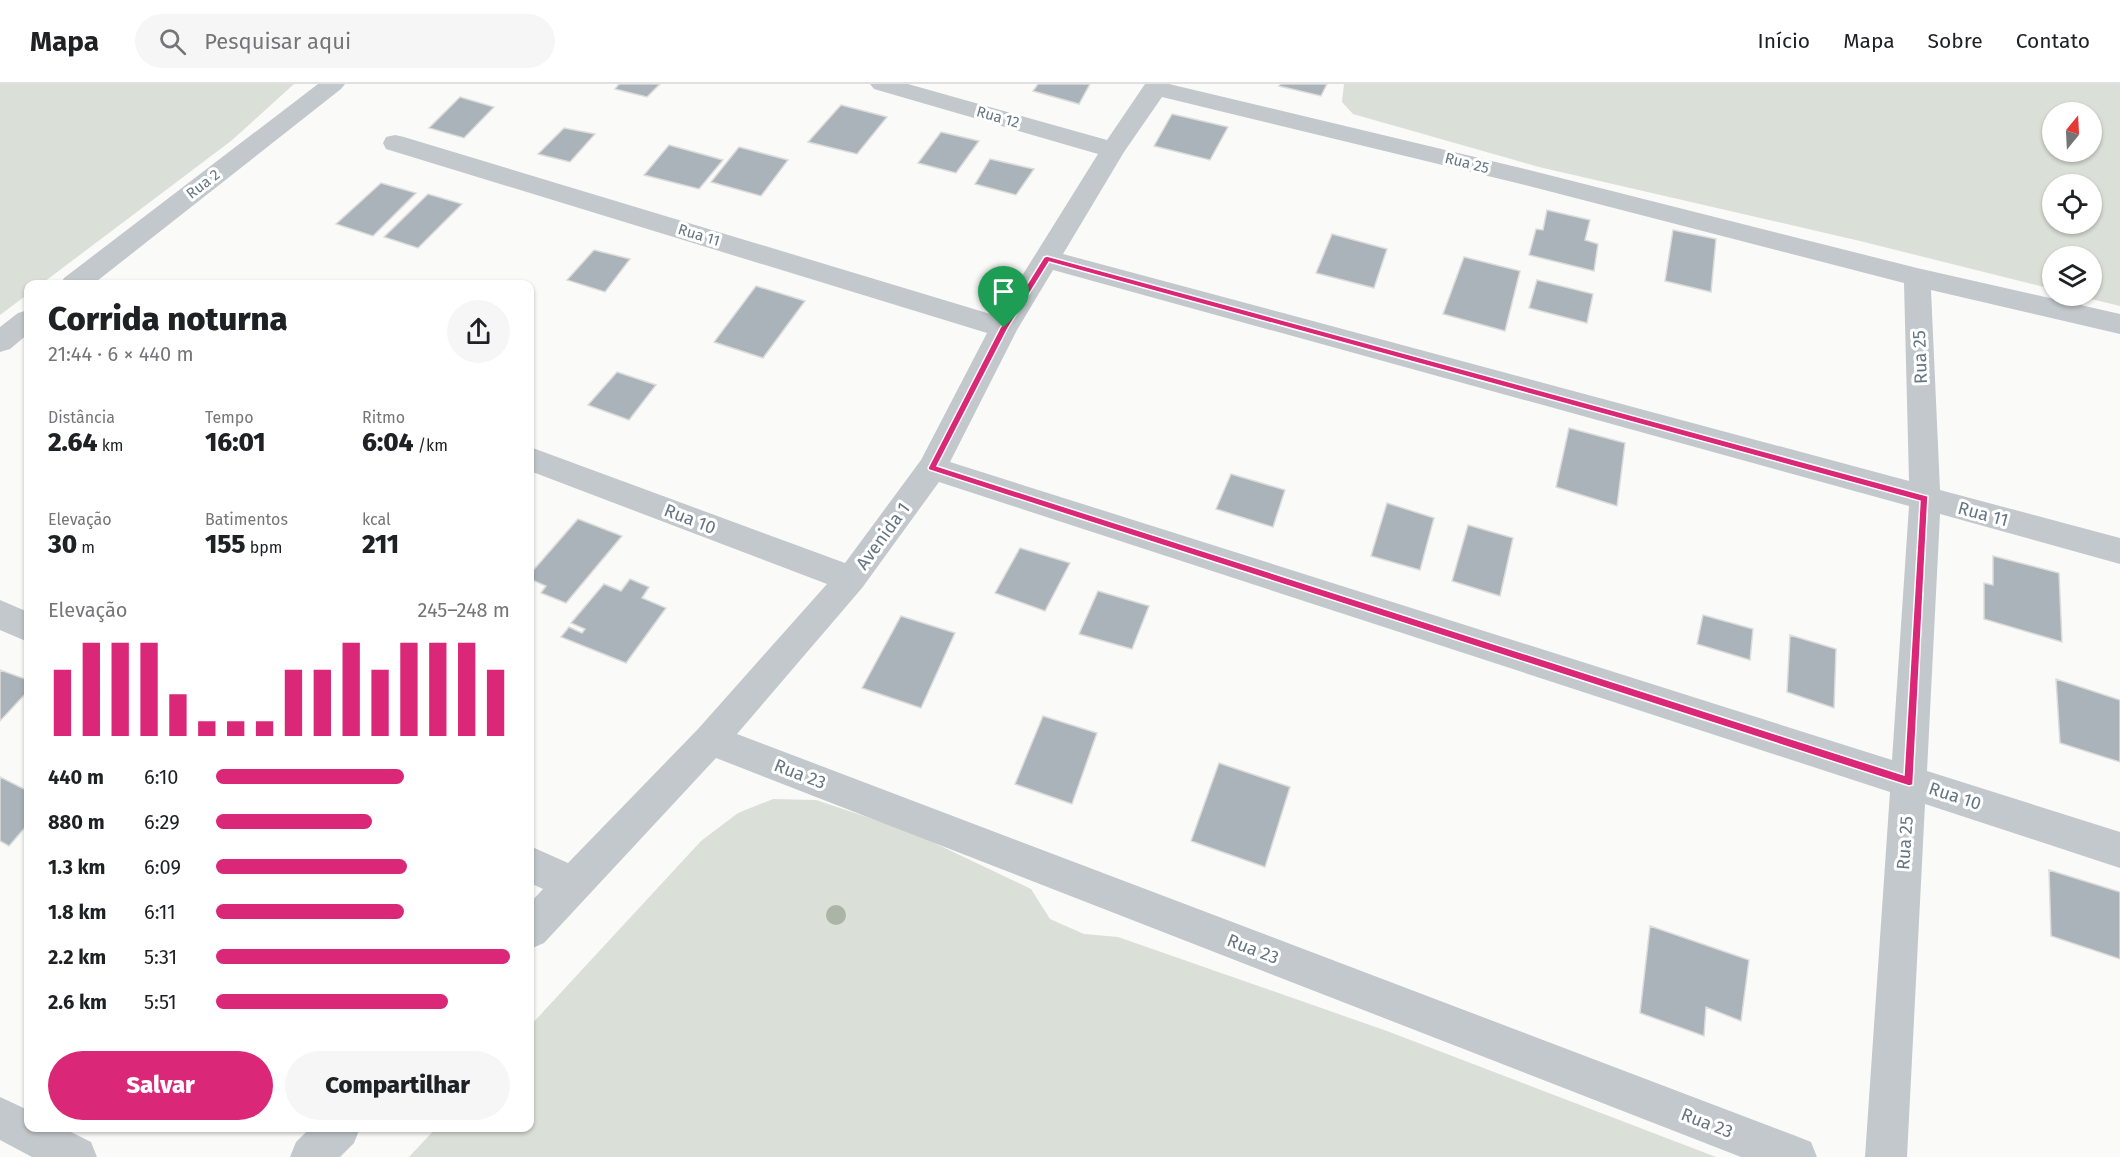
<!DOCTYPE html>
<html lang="pt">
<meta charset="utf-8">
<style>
:root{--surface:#fff;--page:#f6f6f6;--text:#202124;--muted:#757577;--line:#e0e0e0;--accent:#db2777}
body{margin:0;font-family:"Fira Sans",sans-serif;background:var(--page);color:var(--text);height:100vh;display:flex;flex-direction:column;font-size:22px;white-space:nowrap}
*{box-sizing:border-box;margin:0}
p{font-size:20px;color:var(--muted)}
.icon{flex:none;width:33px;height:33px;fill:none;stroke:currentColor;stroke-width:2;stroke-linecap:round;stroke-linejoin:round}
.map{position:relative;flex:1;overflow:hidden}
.drawer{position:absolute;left:24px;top:196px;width:510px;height:852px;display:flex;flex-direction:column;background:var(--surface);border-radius:12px;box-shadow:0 2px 4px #0004}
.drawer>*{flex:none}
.needle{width:39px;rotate:18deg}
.buttons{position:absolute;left:2042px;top:18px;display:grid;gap:12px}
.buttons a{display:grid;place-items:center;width:60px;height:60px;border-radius:50%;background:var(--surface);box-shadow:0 2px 4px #0004;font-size:30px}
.pin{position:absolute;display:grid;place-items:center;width:51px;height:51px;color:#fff;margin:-62px -26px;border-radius:50% 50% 50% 0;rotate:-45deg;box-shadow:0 0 6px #0007}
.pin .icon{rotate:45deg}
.round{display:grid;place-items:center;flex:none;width:63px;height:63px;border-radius:32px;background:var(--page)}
.headline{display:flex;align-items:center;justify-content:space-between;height:102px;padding:0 24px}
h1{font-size:33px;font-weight:800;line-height:45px}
.figures{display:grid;grid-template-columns:repeat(3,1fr);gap:9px;height:102px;padding:6px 24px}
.figures div{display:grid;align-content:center}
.figures b{font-size:26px;font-weight:800}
.figures small{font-size:16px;font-weight:400}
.figures p{font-size:16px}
.chart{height:168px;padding:12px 24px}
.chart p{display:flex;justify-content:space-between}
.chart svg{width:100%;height:108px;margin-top:6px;stroke:var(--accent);stroke-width:6}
.button{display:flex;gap:12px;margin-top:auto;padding:12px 24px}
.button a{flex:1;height:69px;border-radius:36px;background:var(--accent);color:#fff;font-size:24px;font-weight:800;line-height:69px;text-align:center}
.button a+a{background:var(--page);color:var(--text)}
ul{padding:0 24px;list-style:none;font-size:20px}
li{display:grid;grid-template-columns:96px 72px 1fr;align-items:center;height:45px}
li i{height:15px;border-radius:8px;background:var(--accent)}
header{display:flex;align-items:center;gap:36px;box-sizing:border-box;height:84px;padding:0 30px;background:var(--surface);border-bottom:2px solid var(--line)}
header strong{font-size:28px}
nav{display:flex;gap:33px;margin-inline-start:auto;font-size:21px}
.search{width:420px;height:54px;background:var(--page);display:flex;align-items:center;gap:15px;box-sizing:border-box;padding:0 21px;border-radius:33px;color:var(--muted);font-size:22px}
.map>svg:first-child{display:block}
.green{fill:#dadfd7;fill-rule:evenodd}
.building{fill:#aab3b9;stroke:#dcdcda;stroke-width:1.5}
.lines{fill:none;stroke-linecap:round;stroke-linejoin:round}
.minor{fill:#c3c8cc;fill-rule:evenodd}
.tree{fill:#aab4a7}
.route{fill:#db2777;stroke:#fff;stroke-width:1.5;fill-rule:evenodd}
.labels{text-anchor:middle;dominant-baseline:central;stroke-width:6;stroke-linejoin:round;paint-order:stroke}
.far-street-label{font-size:15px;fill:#657683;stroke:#fff}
.street-label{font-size:18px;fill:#657683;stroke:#fff}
</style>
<header>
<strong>Mapa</strong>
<div class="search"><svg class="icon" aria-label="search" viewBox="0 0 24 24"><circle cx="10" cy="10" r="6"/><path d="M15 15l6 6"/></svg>Pesquisar aqui</div>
<nav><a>Início</a><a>Mapa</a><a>Sobre</a><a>Contato</a></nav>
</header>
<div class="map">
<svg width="2120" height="1073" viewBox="0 0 2120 1073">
<rect width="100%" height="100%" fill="#fafaf8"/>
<path class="green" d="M0 0H294L231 57 40 201H28V210L0 231Z
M1344 0H2120V222L2079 212H2091V172H2052V205L1860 157 1539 83 1353 30 1342 18ZM2052 28H2091V68H2052ZM2052 100H2091V140H2052Z
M773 715 816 716 909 747 1031 805 1050 835 1084 850 1118 853 1387 947 1716 1073H409L436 1044H530V942L701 757 738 729Z"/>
<path class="building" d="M619 0H660L647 13 615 5Z
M1038 0H1090L1079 20 1033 7Z
M1281 0H1327L1321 12 1279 2Z
M460 13 494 23 464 54 429 44Z
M841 21 887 33 857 70 808 58Z
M1172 30 1228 43 1210 76 1154 62Z
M564 44 595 50 570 78 538 70Z
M941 48 979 57 956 89 918 79Z
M669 61 723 76 699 105 644 91Z
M739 63 788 76 761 112 711 98Z
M990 75 1034 85 1016 111 975 100Z
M381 99 416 109 373 152 336 140Z
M428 110 462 120 418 164 384 153Z
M1547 126 1590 136 1585 156 1598 160 1594 187 1529 171 1536 145 1543 146Z
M1673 146 1716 155 1711 208 1665 197Z
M1332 150 1387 165 1374 204 1316 189Z
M594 166 630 175 605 208 567 196Z
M1464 173 1520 187 1505 247 1443 230Z
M1537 196 1593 210 1587 239 1529 224Z
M756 202 805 217 763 274 714 258Z
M617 288 656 301 629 336 588 321Z
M1569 344 1625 359 1617 422 1556 403Z
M1231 390 1285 406 1273 443 1216 425Z
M1387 419 1434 434 1420 486 1371 472Z
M578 435 622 452 566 519 541 509 546 502 530 495V490Z
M1468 441 1513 454 1500 512 1452 497Z
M1020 464 1070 479 1045 527 995 509Z
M1993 472 2059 489 2062 558 1984 535V499L1993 501Z
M630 495 649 503 642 514 666 524 626 579 561 553 569 543 582 549 585 545 571 539 604 500 621 507Z
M1098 507 1149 522 1132 565 1079 550Z
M1703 531 1753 545 1750 576 1697 560Z
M901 532 955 549 921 624 862 604Z
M1790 551 1836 565 1834 624 1787 608Z
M0 586 28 596V607L0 637Z
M2056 595 2120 616V678L2060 659Z
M1043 632 1097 649 1072 720 1015 700Z
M1219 679 1290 703 1265 783 1191 757Z
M0 693 28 707V740L9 762 0 757Z
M2049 786 2120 808V875L2051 852Z
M1650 842 1749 876 1741 937 1706 923 1704 952 1640 929Z"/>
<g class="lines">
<path class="minor" d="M318 0H345L341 5 92 201H60L64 194Z
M870 0H908L1107 56 1145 0H1169L1525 85 1917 184 2120 230V250L1931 206 1940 406 2120 454V480L1940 430 1927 687 2120 748V784L1925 720 1907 1073H1865L1890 708 939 398 862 504 737 650 1796 1052 1811 1058 1817 1073H1741L716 674 544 859 530 865V819L543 805 530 799V762L568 779 698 645 827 500 530 387V363L845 479 921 376 987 249 386 65 383 59 386 53 395 51 404 53 997 232 1098 70 874 5ZM1162 13 1525 101 1904 199 1909 397 1063 170 1124 68ZM1053 186 1909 422 1892 676 950 378 1017 246Z
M28 226V250L10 265 0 268V243L18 229Z
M0 516 28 528V558L0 546Z
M0 1013 28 1026V1044H63L91 1058 97 1073H32L0 1056Z
M310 1044H360L354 1059 340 1073H290L296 1058Z"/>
</g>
<circle class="tree" cx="836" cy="831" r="10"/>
<path class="route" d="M1047 172 1928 412 1913 701 1909 702 929 386 928 384 1000 244 1044 173ZM1049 178 1920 417 1904 691 937 382 1008 244Z"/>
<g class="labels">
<g class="far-street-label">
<text transform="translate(998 33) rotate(16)">Rua 12</text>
<text transform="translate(1467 79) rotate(14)">Rua 25</text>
<text transform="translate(203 100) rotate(-38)">Rua 2</text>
<text transform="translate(699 151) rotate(17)">Rua 11</text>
</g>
<g class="street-label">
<text transform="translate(1920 273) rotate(-92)">Rua 25</text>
<text transform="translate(1983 430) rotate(15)">Rua 11</text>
<text transform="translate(690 435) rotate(21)">Rua 10</text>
<text transform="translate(883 452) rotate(-54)">Avenida 1</text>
<text transform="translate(800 690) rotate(21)">Rua 23</text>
<text transform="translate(1955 712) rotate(18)">Rua 10</text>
<text transform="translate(1905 759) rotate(-86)">Rua 25</text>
<text transform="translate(1253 865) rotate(21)">Rua 23</text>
<text transform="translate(1707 1039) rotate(21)">Rua 23</text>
</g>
</g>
</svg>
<div class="buttons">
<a><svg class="needle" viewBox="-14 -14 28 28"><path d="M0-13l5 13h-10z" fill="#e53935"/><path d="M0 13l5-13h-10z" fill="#757577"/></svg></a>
<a><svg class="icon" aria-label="locate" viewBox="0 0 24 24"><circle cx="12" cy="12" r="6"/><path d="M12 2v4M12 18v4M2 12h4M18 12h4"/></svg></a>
<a><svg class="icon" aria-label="layers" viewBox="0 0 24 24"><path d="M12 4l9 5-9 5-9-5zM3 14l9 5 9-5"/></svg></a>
</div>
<div class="pin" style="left:1004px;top:244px;background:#1e9e55"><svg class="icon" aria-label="arrive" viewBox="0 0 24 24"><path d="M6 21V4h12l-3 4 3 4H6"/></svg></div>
<section class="drawer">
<div class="headline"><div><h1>Corrida noturna</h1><p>21:44 · 6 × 440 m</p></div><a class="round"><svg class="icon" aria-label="share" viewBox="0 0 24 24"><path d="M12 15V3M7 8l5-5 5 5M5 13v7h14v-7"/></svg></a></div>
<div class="figures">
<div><p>Distância</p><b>2.64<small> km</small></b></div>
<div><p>Tempo</p><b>16:01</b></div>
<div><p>Ritmo</p><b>6:04<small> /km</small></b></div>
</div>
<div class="figures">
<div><p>Elevação</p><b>30<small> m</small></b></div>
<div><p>Batimentos</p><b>155<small> bpm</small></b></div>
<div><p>kcal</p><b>211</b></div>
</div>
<div class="chart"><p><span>Elevação</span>245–248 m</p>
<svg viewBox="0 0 160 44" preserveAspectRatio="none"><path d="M5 44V17M15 44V6M25 44V6M35 44V6M45 44V27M55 44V38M65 44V38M75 44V38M85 44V17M95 44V17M105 44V6M115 44V17M125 44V6M135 44V6M145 44V6M155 44V17"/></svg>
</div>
<ul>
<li><b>440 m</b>6:10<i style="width:64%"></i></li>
<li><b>880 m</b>6:29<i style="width:53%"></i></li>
<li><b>1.3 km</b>6:09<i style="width:65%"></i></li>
<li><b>1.8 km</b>6:11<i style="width:64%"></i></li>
<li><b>2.2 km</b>5:31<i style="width:100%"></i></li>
<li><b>2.6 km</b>5:51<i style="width:79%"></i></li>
</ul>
<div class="button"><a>Salvar</a><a>Compartilhar</a></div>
</section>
</div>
